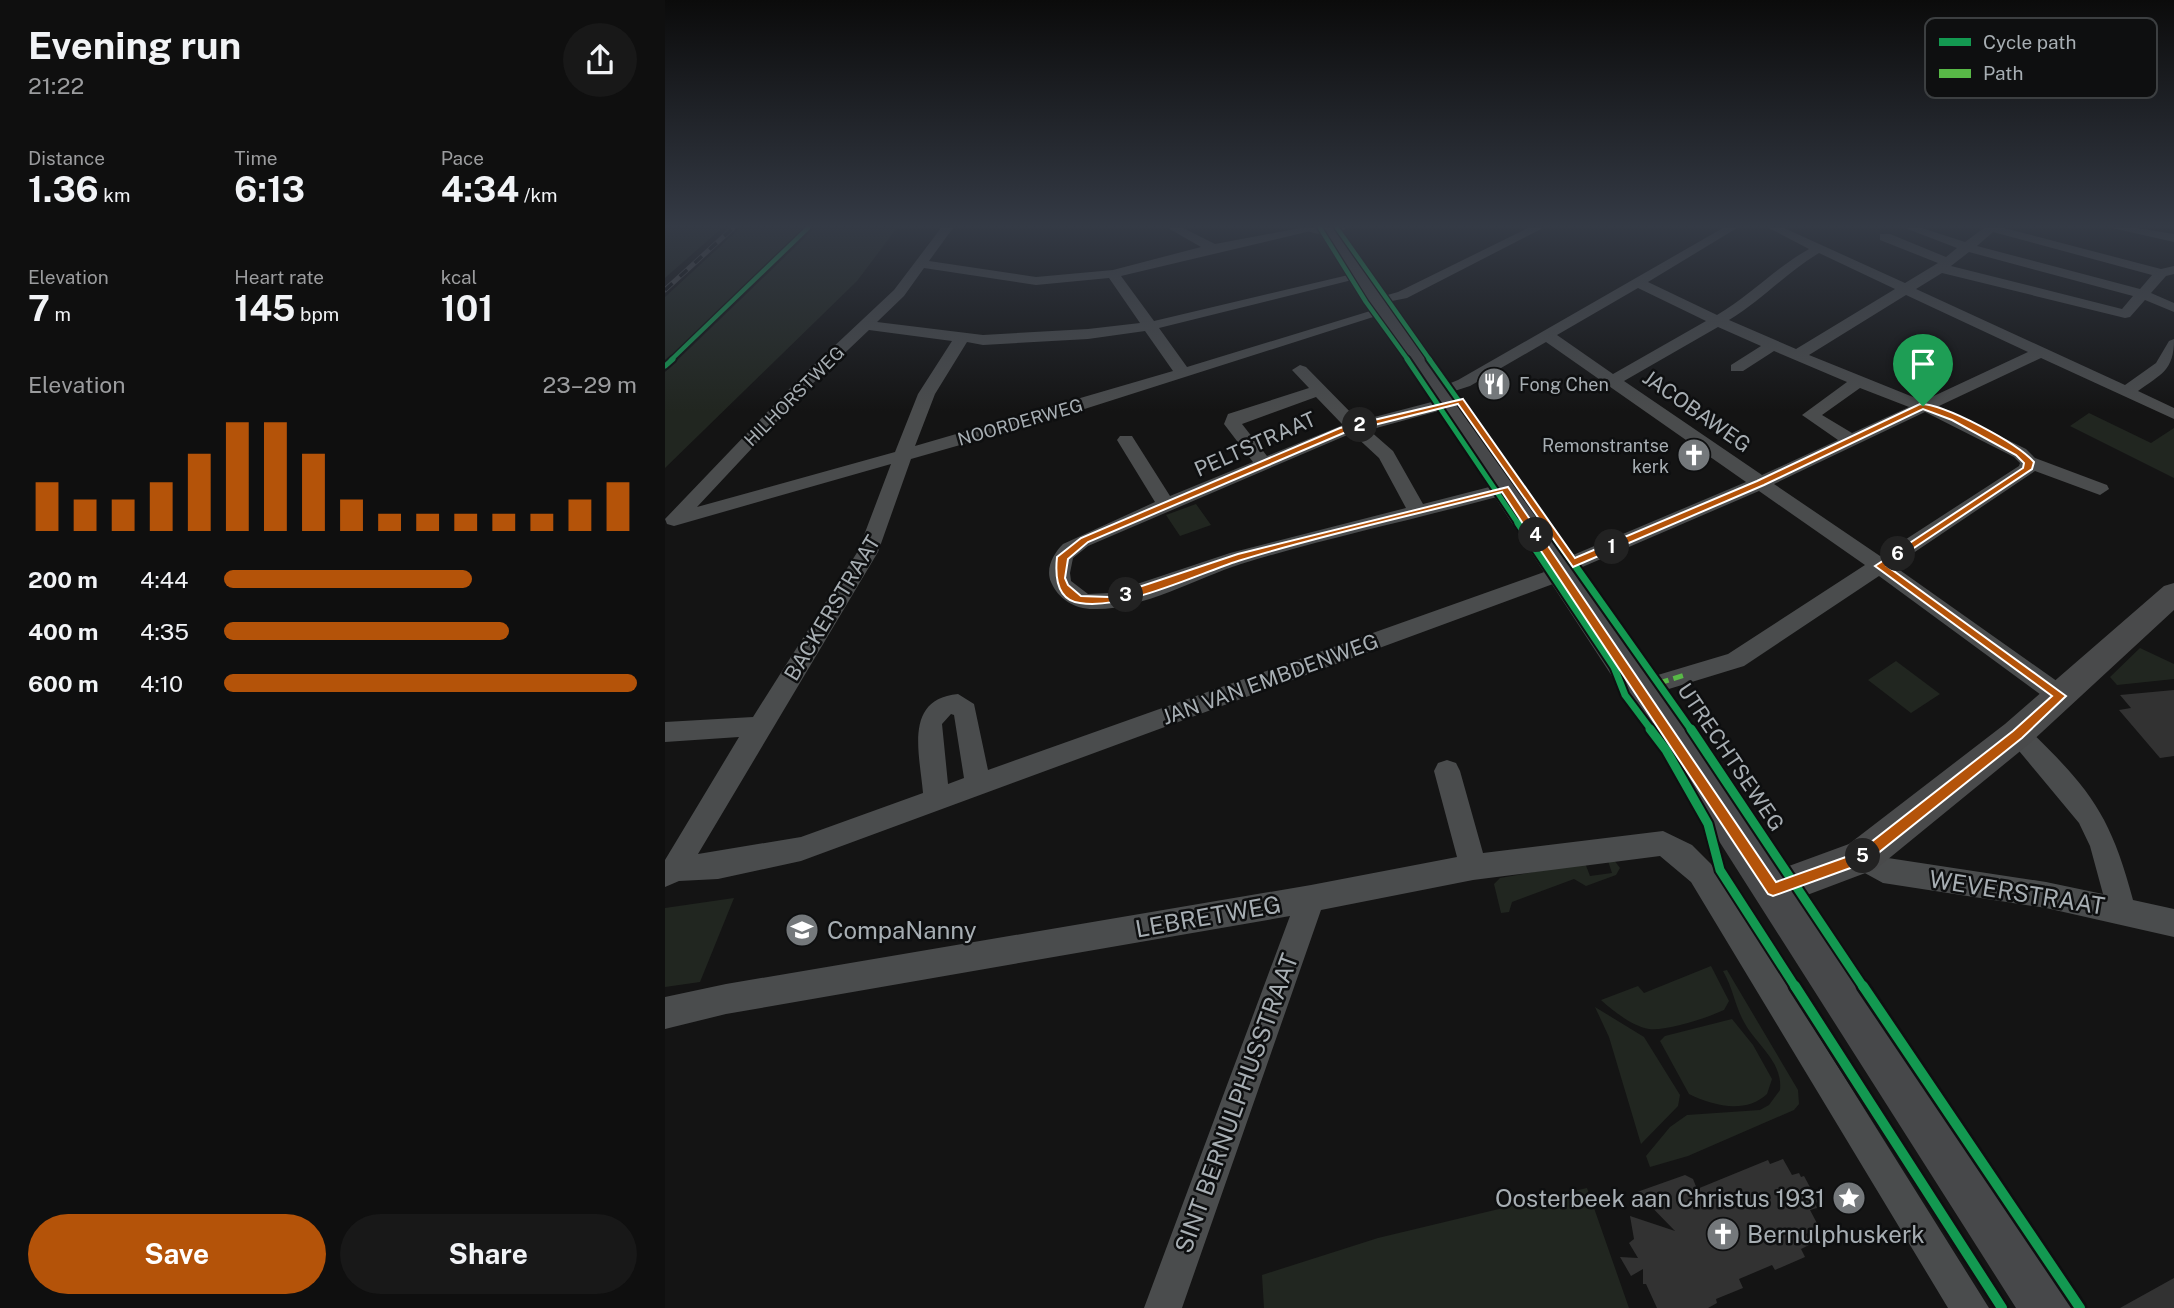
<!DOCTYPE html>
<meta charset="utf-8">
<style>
:root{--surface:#0f0f0f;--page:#181818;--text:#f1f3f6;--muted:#9b9c9e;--accent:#b45309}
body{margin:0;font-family:"Public Sans",sans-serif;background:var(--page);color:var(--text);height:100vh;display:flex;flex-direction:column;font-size:26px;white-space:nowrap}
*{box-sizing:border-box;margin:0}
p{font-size:23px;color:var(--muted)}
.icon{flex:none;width:38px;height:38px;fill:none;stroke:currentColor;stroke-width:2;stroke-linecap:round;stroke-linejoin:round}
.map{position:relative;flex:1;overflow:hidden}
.panel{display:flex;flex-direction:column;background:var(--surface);width:665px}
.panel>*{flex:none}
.pin{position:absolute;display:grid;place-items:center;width:60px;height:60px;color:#fff;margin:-72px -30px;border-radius:50% 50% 50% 0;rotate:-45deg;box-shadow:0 0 7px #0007}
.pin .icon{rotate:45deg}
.km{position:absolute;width:35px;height:35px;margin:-18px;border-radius:50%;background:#222;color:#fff;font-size:19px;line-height:35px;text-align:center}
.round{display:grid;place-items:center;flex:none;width:74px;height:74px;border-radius:37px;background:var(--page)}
.summary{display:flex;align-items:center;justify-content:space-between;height:119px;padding:0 28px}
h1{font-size:38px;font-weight:700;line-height:52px}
.figures{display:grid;grid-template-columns:repeat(3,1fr);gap:10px;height:119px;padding:7px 28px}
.figures div{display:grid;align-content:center}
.figures b{font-size:35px;font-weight:700}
.figures small{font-size:19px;font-weight:400}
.figures p{font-size:19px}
.chart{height:196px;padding:14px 28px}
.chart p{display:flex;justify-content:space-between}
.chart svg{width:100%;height:126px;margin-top:7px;stroke:var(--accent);stroke-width:6}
.button{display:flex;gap:14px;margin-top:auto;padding:14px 28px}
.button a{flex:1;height:80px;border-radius:42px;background:var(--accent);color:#fff;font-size:28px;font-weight:700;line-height:80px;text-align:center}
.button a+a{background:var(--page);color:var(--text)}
ul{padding:0 28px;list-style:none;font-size:23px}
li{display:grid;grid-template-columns:112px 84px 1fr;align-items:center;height:52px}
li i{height:18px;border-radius:9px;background:var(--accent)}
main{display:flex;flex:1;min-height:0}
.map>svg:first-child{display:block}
.green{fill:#212620}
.building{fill:#323232}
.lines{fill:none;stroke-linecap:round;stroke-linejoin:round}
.street{fill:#4a4c4d;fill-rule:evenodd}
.secondary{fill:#494a4b;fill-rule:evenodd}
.primary{fill:#47484a;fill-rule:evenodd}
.rail-casing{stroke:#4c4d4f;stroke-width:5}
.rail{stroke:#0e0f10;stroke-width:3.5;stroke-dasharray:10;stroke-linecap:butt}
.quiet{stroke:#58b947;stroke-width:5;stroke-dasharray:10 5;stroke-linecap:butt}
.cycleway-far4-casing{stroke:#0e0f10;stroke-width:7}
.cycleway-far3-casing{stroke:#0e0f10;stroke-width:9}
.cycleway-far2-casing{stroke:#0e0f10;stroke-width:11}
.cycleway-far1-casing{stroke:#0e0f10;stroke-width:13}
.cycleway-casing{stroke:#0e0f10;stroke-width:15}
.cycleway-far4{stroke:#139951;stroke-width:4.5}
.cycleway-far3{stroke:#139951;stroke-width:5}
.cycleway-far2{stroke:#139951;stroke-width:7}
.cycleway-far1{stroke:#139951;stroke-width:9}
.cycleway{stroke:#139951;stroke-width:10}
.route{fill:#b45309;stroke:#fff;stroke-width:2;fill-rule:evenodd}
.labels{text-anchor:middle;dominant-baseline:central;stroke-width:5;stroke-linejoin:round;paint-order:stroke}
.far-poi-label{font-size:18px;fill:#a7aeb3;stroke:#0e0f10;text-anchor:start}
.far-street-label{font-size:18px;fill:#a7aeb3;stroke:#0e0f10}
.street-label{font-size:21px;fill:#a7aeb3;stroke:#0e0f10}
.near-street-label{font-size:24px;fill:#a7aeb3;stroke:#0e0f10}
.near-poi-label{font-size:24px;fill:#a7aeb3;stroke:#0e0f10;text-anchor:start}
.key{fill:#0e0f10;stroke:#3c3f41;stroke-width:2}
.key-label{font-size:19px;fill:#a7aeb3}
</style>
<main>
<section class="panel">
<div class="summary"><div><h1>Evening run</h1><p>21:22</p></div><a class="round"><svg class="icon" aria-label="share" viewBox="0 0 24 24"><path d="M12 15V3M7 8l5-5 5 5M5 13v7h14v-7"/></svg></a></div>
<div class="figures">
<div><p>Distance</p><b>1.36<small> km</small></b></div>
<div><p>Time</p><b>6:13</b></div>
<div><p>Pace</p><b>4:34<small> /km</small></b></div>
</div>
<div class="figures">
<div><p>Elevation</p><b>7<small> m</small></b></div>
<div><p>Heart rate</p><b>145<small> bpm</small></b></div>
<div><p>kcal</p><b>101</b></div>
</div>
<div class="chart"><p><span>Elevation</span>23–29 m</p>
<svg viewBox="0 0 160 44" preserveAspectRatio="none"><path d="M5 44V27M15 44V33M25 44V33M35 44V27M45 44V17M55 44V6M65 44V6M75 44V17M85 44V33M95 44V38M105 44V38M115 44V38M125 44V38M135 44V38M145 44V33M155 44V27"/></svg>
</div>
<ul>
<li><b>200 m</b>4:44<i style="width:60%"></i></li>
<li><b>400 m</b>4:35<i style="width:69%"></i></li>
<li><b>600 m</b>4:10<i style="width:100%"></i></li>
</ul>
<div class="button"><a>Save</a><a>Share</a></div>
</section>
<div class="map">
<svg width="1509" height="1308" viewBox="0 0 1509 1308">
<rect width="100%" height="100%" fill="#141414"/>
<path class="green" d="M0 228H57L0 278Z
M75 228H140L0 364V297Z
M150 228H232L192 281 0 468V372Z
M1424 413 1486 443 1509 428V478L1405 426Z
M531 504 546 525 515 536 501 515Z
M1475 648 1509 664V679L1452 685 1445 677Z
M1231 661 1275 694 1246 713 1203 680Z
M949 860 955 868 951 875 921 886 909 879 847 902 844 912 836 913 829 884 835 878 920 863 925 876 947 873 943 861Z
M69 898 35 982 0 987V908Z
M1046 966 1064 1001 1059 1010C1042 1018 1002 1031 984 1029 967 1026 948 1011 936 1000L973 986 979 993Z
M1062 970 1133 1090 1134 1104 1129 1110 1023 1156 985 1167 981 1156 1005 1127 1022 1115 1095 1110 1104 1105 1115 1090C1118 1061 1091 1045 1079 1022 1070 1006 1068 988 1058 971Z
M930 1007 979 1037 1015 1095 1013 1106 976 1144 944 1037Z
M1067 1019 1088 1045 1107 1079 1102 1094C1081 1114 1048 1106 1024 1094L995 1041 1000 1036Z
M922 1188 964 1308H599L597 1275 713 1238Z"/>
<path class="building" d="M1509 690V756L1495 758 1454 710 1466 708 1455 695Z
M1118 1159 1127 1175 1134 1173 1136 1177 1139 1176 1153 1202 1150 1203 1152 1208 1145 1210 1155 1229 1141 1234 1146 1244 1136 1249 1140 1257 1110 1270 1107 1265 1074 1279 1078 1288 1051 1299 1052 1303 1043 1308H992L981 1284H978V1269L966 1276 955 1257 973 1258 964 1243 969 1239 965 1216 1010 1231 972 1192 1020 1175 1028 1179 1032 1189 1103 1160 1105 1164Z
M1509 1278V1308H1455Z"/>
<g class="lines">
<path class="street" d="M276 228H288L264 261 371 277 448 270 536 247 503 228H518L550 244 635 228 654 229 456 276 489 321 696 272 703 276 494 328 522 367 715 308 720 307 727 311 407 413 246 459 213 552 33 854 136 837 258 793C255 755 238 699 293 694L309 704 323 770 882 571 901 558 1081 482 881 342 805 386 774 396 766 391 793 380 1058 228H1072L983 282 1052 315C1085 296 1110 268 1144 249L1104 228H1119L1240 283 1273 263 1215 240V234H1225L1281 257 1292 248 1240 228H1257L1300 242 1319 228H1339L1496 269 1509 266V274L1501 276 1486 293 1509 303V312L1480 300 1465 317 1460 318 1277 273 1251 289 1460 385 1491 363 1504 341 1509 339C1509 371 1496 374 1473 391L1509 408V419L1376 358 1274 406 1361 449 1370 458 1442 485 1444 489 1435 495 1370 471 1229 566 1403 689 1407 696 1403 703 1395 705 1387 703 1214 576 1079 666 994 692 986 689 982 683 986 677 1063 654 1200 565 1094 491 915 568 896 581 136 861 53 879 14 881 0 887V860L74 737 0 742V722L88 717 193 551 226 464 9 526 2 524 0 519 132 381 229 290ZM1328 232 1487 275 1475 289 1312 246ZM1304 252 1468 296 1457 309 1286 266ZM1154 253 1230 289 1131 349 1064 320C1096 301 1121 273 1154 253ZM259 268 371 285 444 278 475 323 423 329 318 335 212 322 239 296ZM973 288 1041 321 948 374 892 335ZM1241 295 1363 352 1258 401 1144 355ZM1053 327 1096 346 1066 365V371H1078L1109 351 1182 382 1137 415 1173 440 1097 475 959 381ZM204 330 287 341 253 394 230 452 32 507 144 387ZM480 331 508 371 250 446 270 394 302 342 318 345 423 339ZM1195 388 1244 407 1187 433 1157 415ZM1260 412 1349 457 1355 463 1354 466 1215 556 1109 484ZM286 714 289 715 299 778 283 784 277 724Z
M863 228H878L742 298 712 304 705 300 733 292Z
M1447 228H1472L1509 234V242Z
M635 365 641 367 694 421 782 398 788 399 790 403 788 407 704 430 728 451 758 504 840 483 849 489 847 493 813 502C734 523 654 540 576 564 532 578 474 611 428 609 410 609 393 599 386 582 380 568 389 553 398 544L490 502 452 440 455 436H467L505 496 588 462 559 424 563 414 644 388 627 370ZM651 397 678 425 602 456 577 424ZM687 433 714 458 741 508 565 553 445 593 423 594 406 581 405 573 408 558 423 546Z
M1352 724 1361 727C1424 788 1445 813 1468 900L1509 909V937L1381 908 1218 883 1187 866 1183 857 1187 848 1197 844 1223 858 1381 882 1438 894 1425 846 1414 823 1340 734 1343 727Z
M782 760 791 763 795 771 818 853 998 831 1027 845 1046 864 1324 1308H1283L1026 882 995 856 808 880 656 910 517 1308H479L625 916 61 1014 0 1029V997L61 984 646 885 792 857 769 771 773 763Z"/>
<path class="secondary" d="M638 228H681C672 236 647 236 638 228Z
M1509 583V610L1364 744 1211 869 1108 908 1094 903 1088 890 1094 877 1184 844 1340 724 1499 586Z"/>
<path class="primary" d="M654 228H673L1054 773 1406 1287 1414 1308H1351L1026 797Z"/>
<defs>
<path id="rail" d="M0 290 68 228"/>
</defs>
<use href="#rail" class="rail-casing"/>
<use href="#rail" class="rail"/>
<path class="quiet" d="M994 683 1020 675"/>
<defs>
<path id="cycleway-far4" d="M655 228 701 302 743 360
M672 228 765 360
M6 360 143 228"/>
<path id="cycleway-far3" d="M742 359 854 525
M764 359 882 525
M0 366 8 359"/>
<path id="cycleway-far2" d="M853 523 949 667 960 695 987 731
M880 523 1027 731"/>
<path id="cycleway-far1" d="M985 729 1001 750 1043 824 1055 870 1131 988
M1026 729 1199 988"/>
<path id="cycleway" d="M1130 986 1337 1308
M1198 986 1415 1308"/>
</defs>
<use href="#cycleway-far4" class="cycleway-far4-casing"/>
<use href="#cycleway-far3" class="cycleway-far3-casing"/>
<use href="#cycleway-far2" class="cycleway-far2-casing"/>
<use href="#cycleway-far1" class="cycleway-far1-casing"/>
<use href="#cycleway" class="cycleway-casing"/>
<use href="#cycleway-far4" class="cycleway-far4"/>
<use href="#cycleway-far3" class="cycleway-far3"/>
<use href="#cycleway-far2" class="cycleway-far2"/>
<use href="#cycleway-far1" class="cycleway-far1"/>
<use href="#cycleway" class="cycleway"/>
</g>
<linearGradient id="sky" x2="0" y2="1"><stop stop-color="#0b0b0b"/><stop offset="0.55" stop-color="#343a45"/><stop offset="1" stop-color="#343a45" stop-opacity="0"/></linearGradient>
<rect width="1509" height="411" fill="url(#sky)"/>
<path class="route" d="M798 399 910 558 1092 481 1255 404C1280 404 1352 443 1369 462L1367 469 1222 566 1401 696 1357 738 1202 862 1108 896 1103 894 837 492C750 515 660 534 573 561 530 575 459 610 415 603 391 600 390 576 392 557L416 538 675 428ZM793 404 908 567 1099 485 1258 409 1287 420 1351 455 1359 463 1358 468 1210 566 1387 696 1348 731 1192 853 1111 882 843 487 573 554 444 597 416 596 403 585 400 578 403 559 423 542 681 432Z"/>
<defs>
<symbol id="restaurant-disc" viewBox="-11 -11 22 22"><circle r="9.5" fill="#74787b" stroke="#0e0f10"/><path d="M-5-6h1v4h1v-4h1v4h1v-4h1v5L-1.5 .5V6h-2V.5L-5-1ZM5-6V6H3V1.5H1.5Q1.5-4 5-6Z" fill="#fff"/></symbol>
<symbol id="church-disc" viewBox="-11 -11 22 22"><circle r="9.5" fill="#74787b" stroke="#0e0f10"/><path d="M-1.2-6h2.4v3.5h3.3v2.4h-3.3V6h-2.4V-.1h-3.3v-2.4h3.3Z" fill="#fff"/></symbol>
<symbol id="school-disc" viewBox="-11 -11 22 22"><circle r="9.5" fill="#74787b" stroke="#0e0f10"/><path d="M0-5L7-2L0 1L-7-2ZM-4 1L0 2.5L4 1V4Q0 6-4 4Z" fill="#fff"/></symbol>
<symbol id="sight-disc" viewBox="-11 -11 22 22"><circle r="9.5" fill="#74787b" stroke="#0e0f10"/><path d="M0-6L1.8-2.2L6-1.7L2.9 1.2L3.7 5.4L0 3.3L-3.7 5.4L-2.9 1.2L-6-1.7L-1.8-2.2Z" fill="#fff"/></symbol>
</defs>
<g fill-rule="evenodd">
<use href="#restaurant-disc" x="810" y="365" width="38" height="38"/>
<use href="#church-disc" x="1010" y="436" width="38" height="38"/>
<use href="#school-disc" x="118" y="911" width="38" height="38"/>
<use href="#sight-disc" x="1165" y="1179" width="38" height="38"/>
<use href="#church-disc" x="1039" y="1215" width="38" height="38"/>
</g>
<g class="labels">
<g class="far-poi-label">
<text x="854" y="384">Fong Chen</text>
<text x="1004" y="445" text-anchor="end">Remonstrantse<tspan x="1004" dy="21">kerk</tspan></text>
</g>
<g class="far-street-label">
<text transform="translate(129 396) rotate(-45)">HILHORSTWEG</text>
<text transform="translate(355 422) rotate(-16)">NOORDERWEG</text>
</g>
<g class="street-label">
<text transform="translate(1032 411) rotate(35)">JACOBAWEG</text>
<text transform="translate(590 444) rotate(-24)">PELTSTRAAT</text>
<text transform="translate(167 608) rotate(-59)">BACKERSTRAAT</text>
<text transform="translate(605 679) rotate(-20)">JAN VAN EMBDENWEG</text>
<text transform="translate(1066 757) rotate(56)">UTRECHTSEWEG</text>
</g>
<g class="near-street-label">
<text transform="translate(1352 892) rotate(9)">WEVERSTRAAT</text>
<text transform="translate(543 916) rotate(-10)">LEBRETWEG</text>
<text transform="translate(571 1103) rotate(-70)">SINT BERNULPHUSSTRAAT</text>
</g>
<g class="near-poi-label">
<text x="162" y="930">CompaNanny</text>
<text x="1160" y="1198" text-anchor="end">Oosterbeek aan Christus 1931</text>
<text x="1082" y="1234">Bernulphuskerk</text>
</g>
</g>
<rect x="1260" y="18" width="232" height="80" rx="10" class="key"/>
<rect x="1274" y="38" width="32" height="8" fill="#139951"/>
<rect x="1274" y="69" width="32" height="9" fill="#58b947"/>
<g class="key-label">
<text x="1318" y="49">Cycle path</text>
<text x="1318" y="80">Path</text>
</g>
</svg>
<div class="pin" style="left:1258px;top:406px;background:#1e9e55"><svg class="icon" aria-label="arrive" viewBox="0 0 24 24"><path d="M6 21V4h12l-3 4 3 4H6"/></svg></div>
<b class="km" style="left:947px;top:547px">1</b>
<b class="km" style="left:695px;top:425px">2</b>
<b class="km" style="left:461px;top:595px">3</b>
<b class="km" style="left:871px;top:535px">4</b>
<b class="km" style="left:1198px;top:856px">5</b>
<b class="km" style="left:1233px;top:554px">6</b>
</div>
</main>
